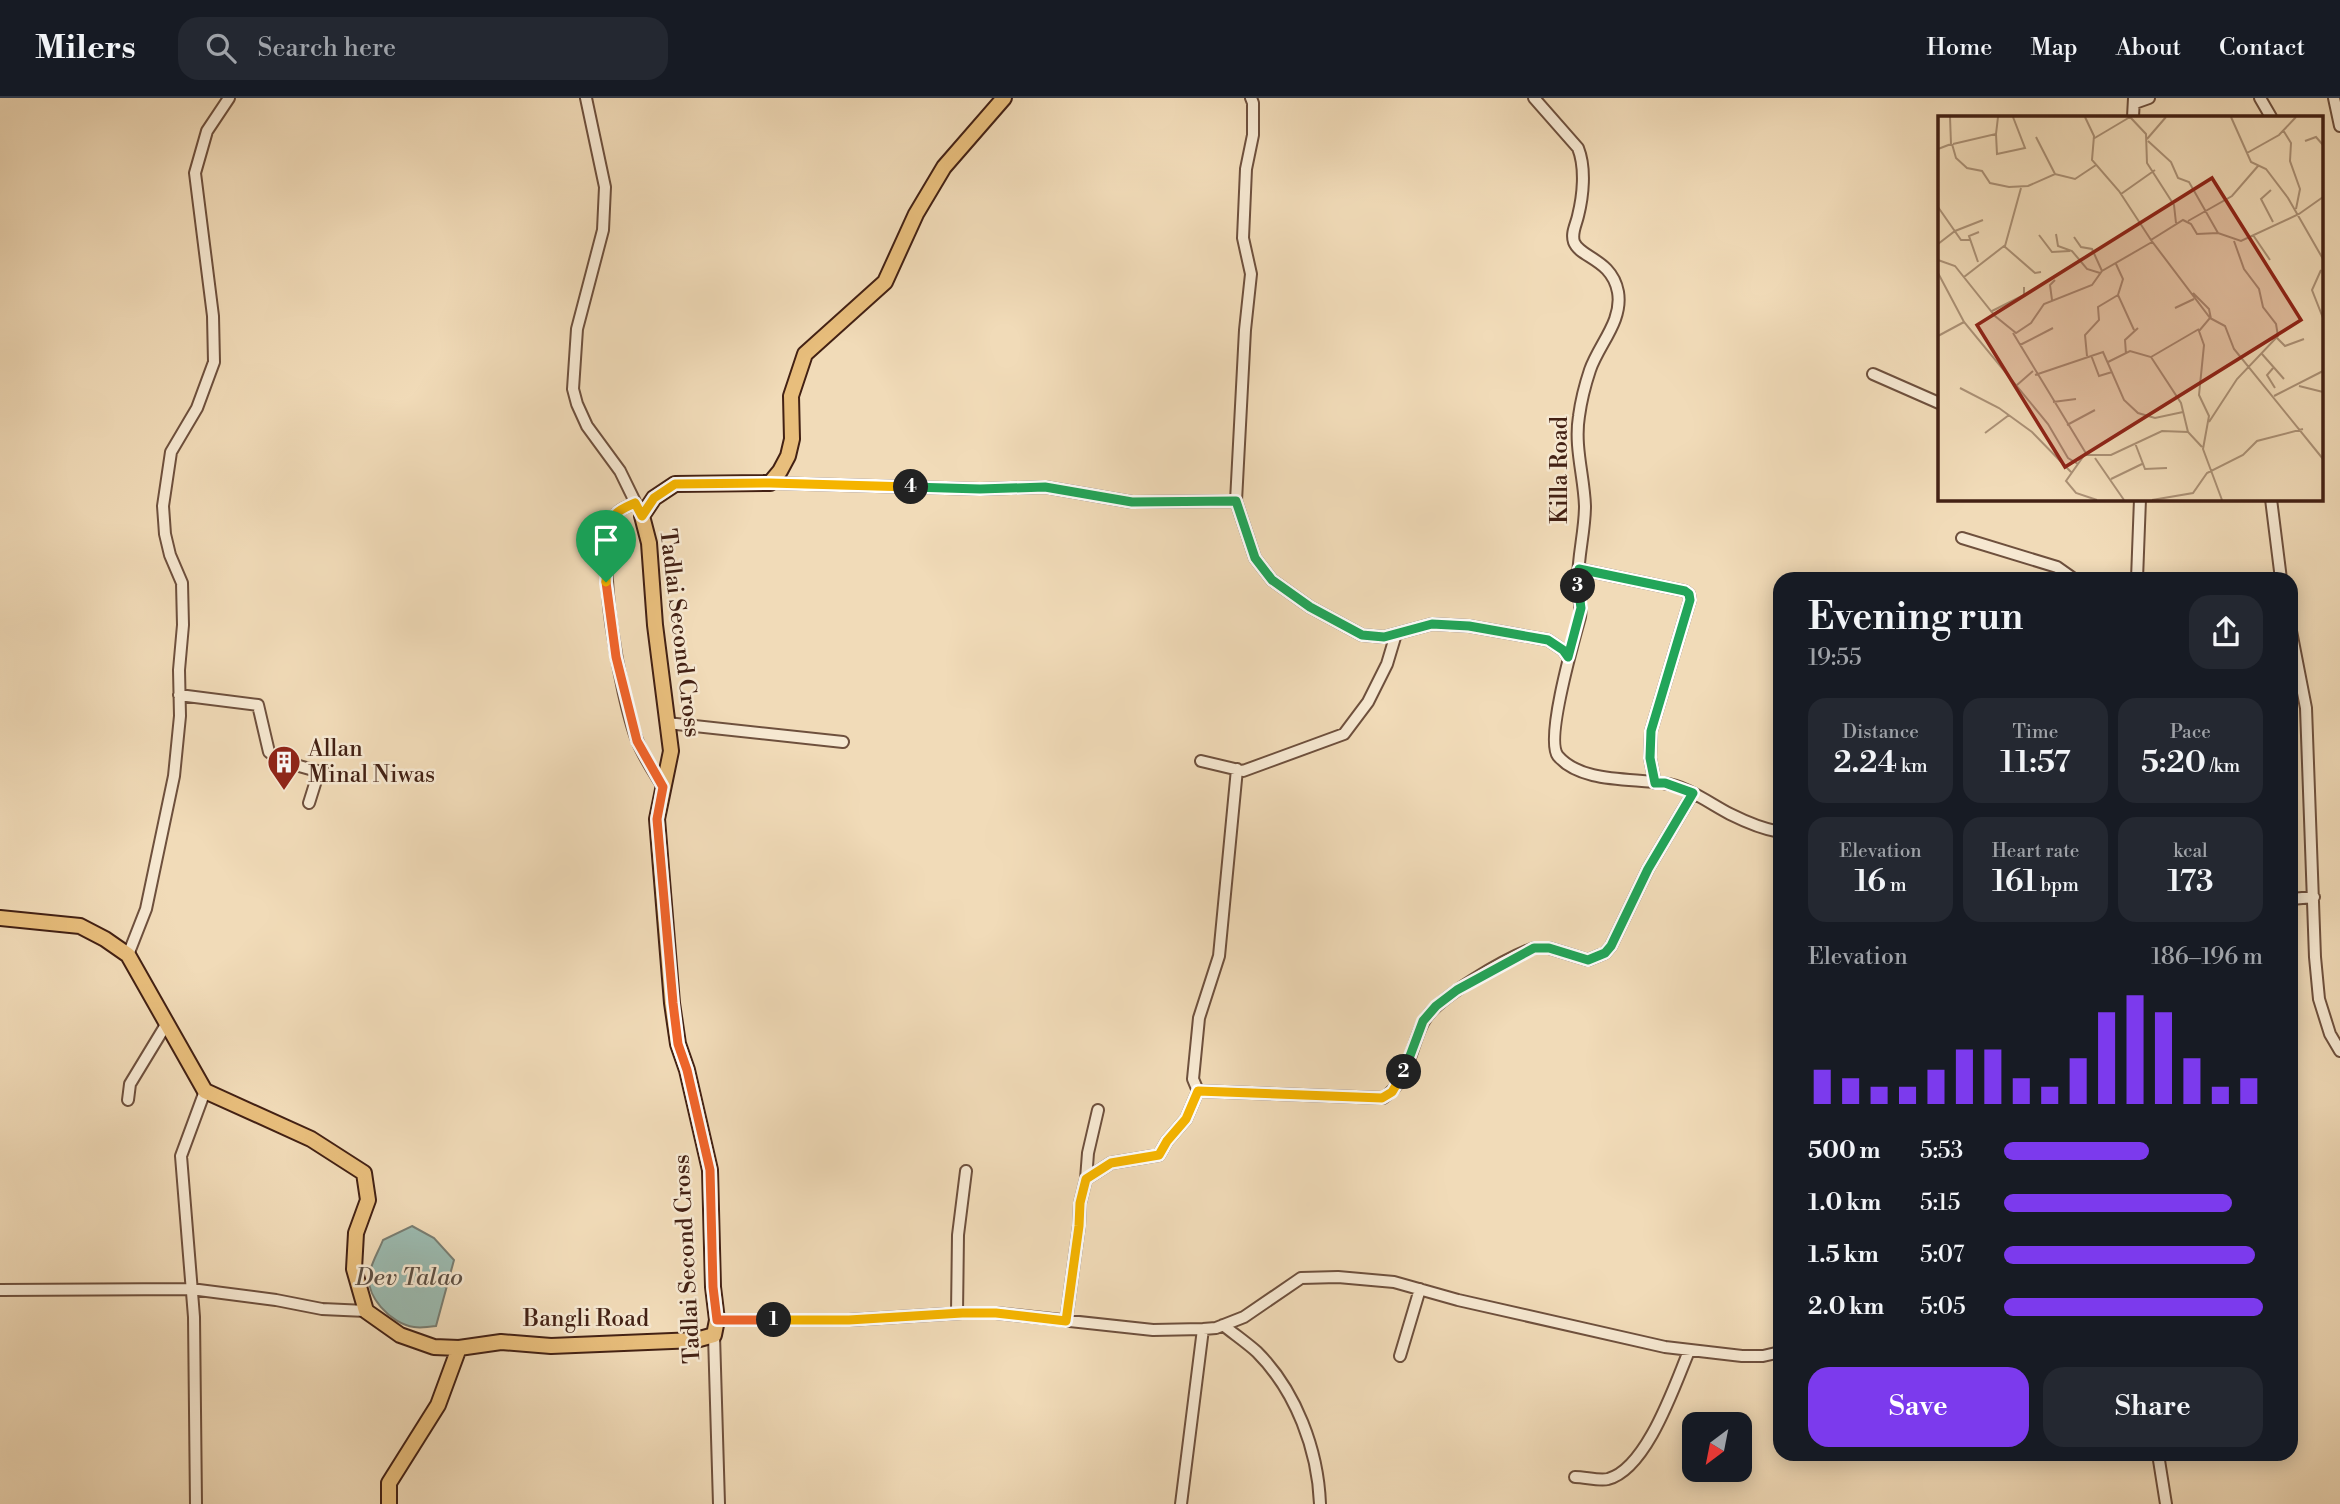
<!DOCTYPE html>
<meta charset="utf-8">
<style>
:root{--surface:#171b24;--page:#242831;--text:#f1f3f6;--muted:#9ea1a6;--line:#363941;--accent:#7c3aed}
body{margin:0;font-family:"Libre Bodoni",serif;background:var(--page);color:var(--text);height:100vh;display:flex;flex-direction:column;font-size:26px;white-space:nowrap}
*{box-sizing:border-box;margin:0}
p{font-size:23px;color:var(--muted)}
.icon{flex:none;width:38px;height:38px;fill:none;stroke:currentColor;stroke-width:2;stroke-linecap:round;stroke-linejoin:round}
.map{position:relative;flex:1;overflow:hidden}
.panel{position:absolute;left:1773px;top:474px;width:525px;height:889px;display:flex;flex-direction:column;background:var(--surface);border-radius:21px;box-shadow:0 4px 18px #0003}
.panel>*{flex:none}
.needle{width:46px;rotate:212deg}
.buttons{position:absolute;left:1682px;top:1314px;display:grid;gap:14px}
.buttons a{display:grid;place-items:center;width:70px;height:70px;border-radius:14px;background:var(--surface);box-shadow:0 4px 18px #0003;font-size:35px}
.pin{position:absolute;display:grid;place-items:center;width:60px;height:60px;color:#fff;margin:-72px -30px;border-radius:50% 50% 50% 0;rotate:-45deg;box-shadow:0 0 7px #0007}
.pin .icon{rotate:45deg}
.km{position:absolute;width:35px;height:35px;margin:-18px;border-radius:50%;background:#222;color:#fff;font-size:19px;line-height:35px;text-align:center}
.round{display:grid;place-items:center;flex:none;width:74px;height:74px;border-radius:21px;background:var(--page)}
.head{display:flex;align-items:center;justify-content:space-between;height:119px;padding:0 35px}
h1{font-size:38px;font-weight:600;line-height:52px}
.metrics{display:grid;grid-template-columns:repeat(3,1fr);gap:10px;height:119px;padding:7px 35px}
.metrics div{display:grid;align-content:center;border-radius:18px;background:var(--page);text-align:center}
.metrics b{font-size:30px;font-weight:600}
.metrics small{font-size:19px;font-weight:400}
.metrics p{font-size:19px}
.chart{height:196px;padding:14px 35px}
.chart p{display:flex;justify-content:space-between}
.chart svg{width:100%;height:126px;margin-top:7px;stroke:var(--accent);stroke-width:6}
.action{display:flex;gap:14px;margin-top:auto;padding:14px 35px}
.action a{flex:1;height:80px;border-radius:21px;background:var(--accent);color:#fff;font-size:28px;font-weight:600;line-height:80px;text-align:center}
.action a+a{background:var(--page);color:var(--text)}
ul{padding:0 35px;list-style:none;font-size:23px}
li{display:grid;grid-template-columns:112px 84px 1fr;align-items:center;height:52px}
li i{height:18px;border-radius:9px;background:var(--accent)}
header{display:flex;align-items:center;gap:42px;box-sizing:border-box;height:98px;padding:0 35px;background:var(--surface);border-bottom:2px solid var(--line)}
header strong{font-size:33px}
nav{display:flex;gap:38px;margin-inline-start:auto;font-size:24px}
.search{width:490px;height:63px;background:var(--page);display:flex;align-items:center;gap:18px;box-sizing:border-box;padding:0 24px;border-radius:21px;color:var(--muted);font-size:26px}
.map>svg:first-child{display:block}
.water{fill:#9bbbb1;stroke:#787d72;stroke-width:2}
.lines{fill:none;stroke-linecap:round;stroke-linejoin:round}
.minor-casing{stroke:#6e503d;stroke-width:14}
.major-casing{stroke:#432114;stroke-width:18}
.minor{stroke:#f6e8d1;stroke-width:10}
.major{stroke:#e8be7c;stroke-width:14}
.split-1-casing{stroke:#fff;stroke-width:14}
.split-2-casing{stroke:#fff;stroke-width:14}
.split-3-casing{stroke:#fff;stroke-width:14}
.split-4-casing{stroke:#fff;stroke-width:14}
.split-5-casing{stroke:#fff;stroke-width:14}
.split-1{stroke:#f0652b;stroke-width:9}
.split-2{stroke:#f5b400;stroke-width:9}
.split-3{stroke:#22a559;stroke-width:9}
.split-4{stroke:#22a559;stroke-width:9}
.split-5{stroke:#f5b400;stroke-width:9}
.labels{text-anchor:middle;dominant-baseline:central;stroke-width:5;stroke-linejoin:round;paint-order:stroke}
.street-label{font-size:23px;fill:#432114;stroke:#f6e8d1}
.poi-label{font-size:23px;fill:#432114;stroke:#f6e8d1;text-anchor:start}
.water-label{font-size:24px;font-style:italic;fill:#5d4f43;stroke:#f6e8d1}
.inset-road{fill:none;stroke:#ab9176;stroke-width:2}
.view{fill:#8f2418;fill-opacity:0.15;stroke:#8f2418;stroke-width:3.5}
.inset-edge{fill:none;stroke:#432114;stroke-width:3.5}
</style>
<header>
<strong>Milers</strong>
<div class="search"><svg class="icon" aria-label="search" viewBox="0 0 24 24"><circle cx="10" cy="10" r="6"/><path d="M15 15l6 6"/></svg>Search here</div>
<nav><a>Home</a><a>Map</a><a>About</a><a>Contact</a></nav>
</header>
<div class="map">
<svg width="2340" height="1406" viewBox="0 0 2340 1406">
<rect width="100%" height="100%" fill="#f1dbb8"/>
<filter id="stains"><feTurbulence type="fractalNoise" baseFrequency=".00286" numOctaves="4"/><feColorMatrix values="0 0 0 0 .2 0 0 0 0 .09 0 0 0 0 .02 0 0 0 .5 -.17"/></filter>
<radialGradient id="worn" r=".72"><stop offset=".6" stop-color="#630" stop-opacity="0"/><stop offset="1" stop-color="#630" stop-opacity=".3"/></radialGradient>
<path class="water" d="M412 1128 434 1140 454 1162 436 1228C429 1229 420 1230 414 1229 391 1226 363 1197 370 1173 373 1162 379 1152 383 1142Z"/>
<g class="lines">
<defs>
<path id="minor" d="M586 0 605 89 603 132 577 231 573 291 577 306 587 328 620 373 642 418
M1251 0 1253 5V37L1246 71 1243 140 1251 176 1245 232 1236 403 1255 460 1272 482 1310 509 1362 537 1384 539 1432 526 1469 528 1548 542 1563 552 1568 559
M1534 0 1578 50C1586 70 1583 98 1578 118 1576 127 1571 135 1574 144 1580 160 1612 161 1618 194 1623 223 1599 246 1590 272 1585 287 1581 303 1579 318 1574 349 1584 378 1585 408 1585 434 1577 461 1578 487 1578 498 1582 508 1580 519 1574 541 1545 642 1558 658 1581 685 1631 680 1663 685 1687 688 1709 705 1730 716 1746 724 1762 731 1780 734
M2260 0 2271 19
M2334 0 2340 28
M2135 5 2149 0
M2133 19 2134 0
M1873 276 1939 305
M770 385 980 391 1045 389 1132 404 1236 403
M2271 401 2281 481
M635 405C630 408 621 410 617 415 590 447 622 603 637 642 643 658 654 674 663 689
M1962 440 2057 469 2074 481
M1579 471 1685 493 1689 496 1690 502 1651 633 1650 660 1655 685
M2137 481 2140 401
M2291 533 2306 610 2315 859 2319 901 2330 936 2340 953
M179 597 258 607 269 654 285 664 331 677
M667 625 843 644
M1201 663 1243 673 1344 636 1368 604 1387 566 1396 536
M309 705 319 673
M2291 801 2314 799
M128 857 146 811 174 678 180 618 179 572 183 527 182 485 170 457 165 436 163 408 171 354 197 310 214 264 213 218 195 75 207 33 229 0
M1198 993 1383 1000C1409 984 1410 950 1423 925 1435 900 1507 860 1534 850H1549L1588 862 1605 855 1611 848 1648 771 1693 695
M128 1002 130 986 167 925
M1086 1081 1088 1055 1098 1012
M0 1192 191 1191 276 1202 322 1211 366 1213
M957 1215 958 1137 966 1073
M717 1222H849L962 1215H996L1153 1232 1203 1231 1216 1230 1244 1219 1301 1180 1338 1179 1394 1184 1458 1202 1665 1249 1742 1258H1763L1780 1254
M1066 1223 1079 1128 1080 1105 1086 1081 1111 1065 1159 1057 1167 1043 1186 1021 1198 993 1193 981 1199 920 1219 858 1237 671
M1223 1227C1234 1236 1247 1245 1257 1254 1296 1293 1318 1352 1320 1406
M714 1237 719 1406
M1400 1258 1420 1191
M2158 1356 2166 1406
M1575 1379C1585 1379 1599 1383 1608 1381 1647 1371 1675 1286 1689 1253
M196 1406 194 1219 181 1058 205 993
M1181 1406 1203 1231"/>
<path id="major" d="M0 820 80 828 105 841 128 857 205 993 311 1041 364 1075 368 1102 356 1135 354 1171 366 1213 400 1237 434 1249 459 1250 501 1244 551 1248 696 1242 714 1237 717 1222 713 1189 710 1072 687 972 678 946 672 905 657 721 671 653 655 527 649 445 642 418 654 400 675 386 770 385 780 373 788 358 792 341 791 298 805 256 885 184 916 116 944 69 1004 0
M389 1406V1385L438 1307 459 1250"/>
</defs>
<use href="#minor" class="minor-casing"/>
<use href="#major" class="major-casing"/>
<use href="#minor" class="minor"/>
<use href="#major" class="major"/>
</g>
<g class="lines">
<defs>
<path id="split-1" d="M606 484 616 559 637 643 663 689 657 721 673 905 678 946 687 972 710 1072 713 1189 717 1222H774"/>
<path id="split-2" d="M774 1222H849L962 1215H996L1066 1223 1079 1128 1080 1105 1086 1081 1111 1065 1159 1057 1167 1043 1186 1021 1198 993 1382 1000 1392 994 1404 974"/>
<path id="split-3" d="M1404 974 1423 923 1436 908 1457 892 1534 850H1549L1588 862 1605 855 1611 848 1648 771 1693 695 1665 685H1655L1650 660 1651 633 1690 502 1689 496 1685 493 1579 471 1578 488"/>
<path id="split-4" d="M911 389 980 391 1045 389 1132 404 1236 403 1255 460 1272 482 1310 509 1362 537 1384 539 1432 526 1469 528 1548 542 1563 552 1568 559 1581 510 1578 488"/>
<path id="split-5" d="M606 484C607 466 606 431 616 416 620 411 629 408 635 405L642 418 654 400 675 386 770 385 911 389"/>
</defs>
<use href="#split-1" class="split-1-casing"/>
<use href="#split-2" class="split-2-casing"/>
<use href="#split-3" class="split-3-casing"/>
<use href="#split-4" class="split-4-casing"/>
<use href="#split-5" class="split-5-casing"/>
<use href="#split-1" class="split-1"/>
<use href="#split-2" class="split-2"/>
<use href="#split-3" class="split-3"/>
<use href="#split-4" class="split-4"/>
<use href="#split-5" class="split-5"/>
</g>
<defs>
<symbol id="building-pin" viewBox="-11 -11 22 30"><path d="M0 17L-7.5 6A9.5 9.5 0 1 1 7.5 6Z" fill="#8f2418" stroke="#f6e8d1"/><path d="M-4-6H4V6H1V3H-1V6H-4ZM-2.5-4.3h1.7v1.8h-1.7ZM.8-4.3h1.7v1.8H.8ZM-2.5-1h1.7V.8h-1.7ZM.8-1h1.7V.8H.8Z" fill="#fff"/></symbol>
</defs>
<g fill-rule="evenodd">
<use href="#building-pin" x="265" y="645" width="38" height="52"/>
</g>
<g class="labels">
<g class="street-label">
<text transform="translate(1560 372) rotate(-90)">Killa Road</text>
<text transform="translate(680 535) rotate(83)">Tadlai Second Cross</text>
<text transform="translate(687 1161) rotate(-93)">Tadlai Second Cross</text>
<text x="586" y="1221">Bangli Road</text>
</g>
<g class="poi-label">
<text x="308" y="651">Allan<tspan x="308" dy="26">Minal Niwas</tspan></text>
</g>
<g class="water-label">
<text x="409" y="1180">Dev Talao</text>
</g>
</g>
<g transform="translate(1938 18)">
<rect width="385" height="385" fill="#f1dbb8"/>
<path class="inset-road" d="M147 1 156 20 154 44 181 75 213 124M192 1 208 18 209 47 236 89 238 107M293 1 313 46 328 53 350 82 385 143M345 14 353 27 352 45 362 73 358 93M58 18 59 38 87 32 75 1M98 21 117 58M155 23 192 1M209 23 228 1M210 25 233 46 240 62 251 66 280 117M367 25 378 21 385 29M14 28 18 42 29 52 44 55 52 67 71 71 90 70 117 58 137 63 158 49M15 28 58 18 60 1M0 33 13 28 12 1M309 37 341 19 358 1M333 74 323 83 335 106M183 78 217 54M0 91 23 124H32M250 105 294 80 320 50M118 118 120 130 134 135 149 153 162 157M101 119 114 136 132 135M315 119 332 144M136 121 143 131 154 133 164 155M0 128 17 115 45 104M67 130 83 72M0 144 17 150 57 200 78 217 93 207 106 188 154 169 164 155 214 126M40 146 31 120 41 116M178 148 185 163 180 179 196 214M383 154 374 174 385 202M0 157 26 206 110 308 130 342 140 348M26 161 66 130 97 157 103 156M255 177 271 193 273 203M114 184 112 169 117 164M237 192 256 183M54 195 86 179V171M272 202 287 210 296 233 385 343M75 217 149 339H173L224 315 250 316M0 220 26 206M339 222 347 230 366 223M82 229 115 212M188 238 187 224 200 212M324 238 346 263M153 239 161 260 174 256M149 240 147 219 161 204 160 191 180 179M213 241 261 213M170 246 192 235 213 241 243 287 250 316 264 331M336 251 329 259 337 272M97 259 165 236 186 284 200 297 217 302 245 296M79 269 95 255M361 270 385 276M22 272 61 292 94 316 133 356M336 280 385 255M115 286 138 283M271 306 299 263 340 220 338 208 325 191 321 173 306 153 296 125M129 309 157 294M47 317 71 299M197 327 207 353 229 352M147 338 128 365 138 377 159 384M157 342 186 384M173 363 204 348M214 384 255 377 269 357 305 339 319 325 365 313M284 384 265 333 271 300 261 279 266 229 261 215 272 202 213 124 245 104 253 108 259 118 280 117 303 125 361 98 385 81"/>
<path class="view" d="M274 62 363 204 127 351 39 209Z"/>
<rect width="385" height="385" class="inset-edge"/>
</g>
<rect width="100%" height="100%" filter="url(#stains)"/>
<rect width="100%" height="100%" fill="url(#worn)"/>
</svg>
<div class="buttons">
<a><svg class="needle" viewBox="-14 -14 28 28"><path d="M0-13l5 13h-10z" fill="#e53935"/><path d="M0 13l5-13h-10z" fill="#9ea1a6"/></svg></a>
</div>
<div class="pin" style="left:606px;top:484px;background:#1e9e55"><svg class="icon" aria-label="arrive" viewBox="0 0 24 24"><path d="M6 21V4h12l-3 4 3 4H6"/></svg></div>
<b class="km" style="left:774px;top:1222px">1</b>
<b class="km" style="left:1404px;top:974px">2</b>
<b class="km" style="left:1578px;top:488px">3</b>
<b class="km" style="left:911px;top:389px">4</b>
<section class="panel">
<div class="head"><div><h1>Evening run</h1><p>19:55</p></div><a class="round"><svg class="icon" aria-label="share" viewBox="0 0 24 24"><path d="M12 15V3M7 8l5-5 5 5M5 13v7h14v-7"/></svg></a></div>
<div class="metrics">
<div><p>Distance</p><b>2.24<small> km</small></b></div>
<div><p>Time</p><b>11:57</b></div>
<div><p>Pace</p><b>5:20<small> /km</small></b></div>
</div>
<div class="metrics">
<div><p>Elevation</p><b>16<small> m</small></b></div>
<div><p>Heart rate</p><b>161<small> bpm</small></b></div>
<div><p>kcal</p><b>173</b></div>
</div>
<div class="chart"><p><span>Elevation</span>186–196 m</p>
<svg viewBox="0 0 160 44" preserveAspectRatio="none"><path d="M5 44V32M15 44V35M25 44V38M35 44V38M45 44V32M55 44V25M65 44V25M75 44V35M85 44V38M95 44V28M105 44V12M115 44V6M125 44V12M135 44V28M145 44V38M155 44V35"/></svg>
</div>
<ul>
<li><b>500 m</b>5:53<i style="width:56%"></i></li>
<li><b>1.0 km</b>5:15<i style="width:88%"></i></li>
<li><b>1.5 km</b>5:07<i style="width:97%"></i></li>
<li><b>2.0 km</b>5:05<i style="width:100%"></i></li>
</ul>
<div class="action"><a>Save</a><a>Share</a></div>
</section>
</div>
